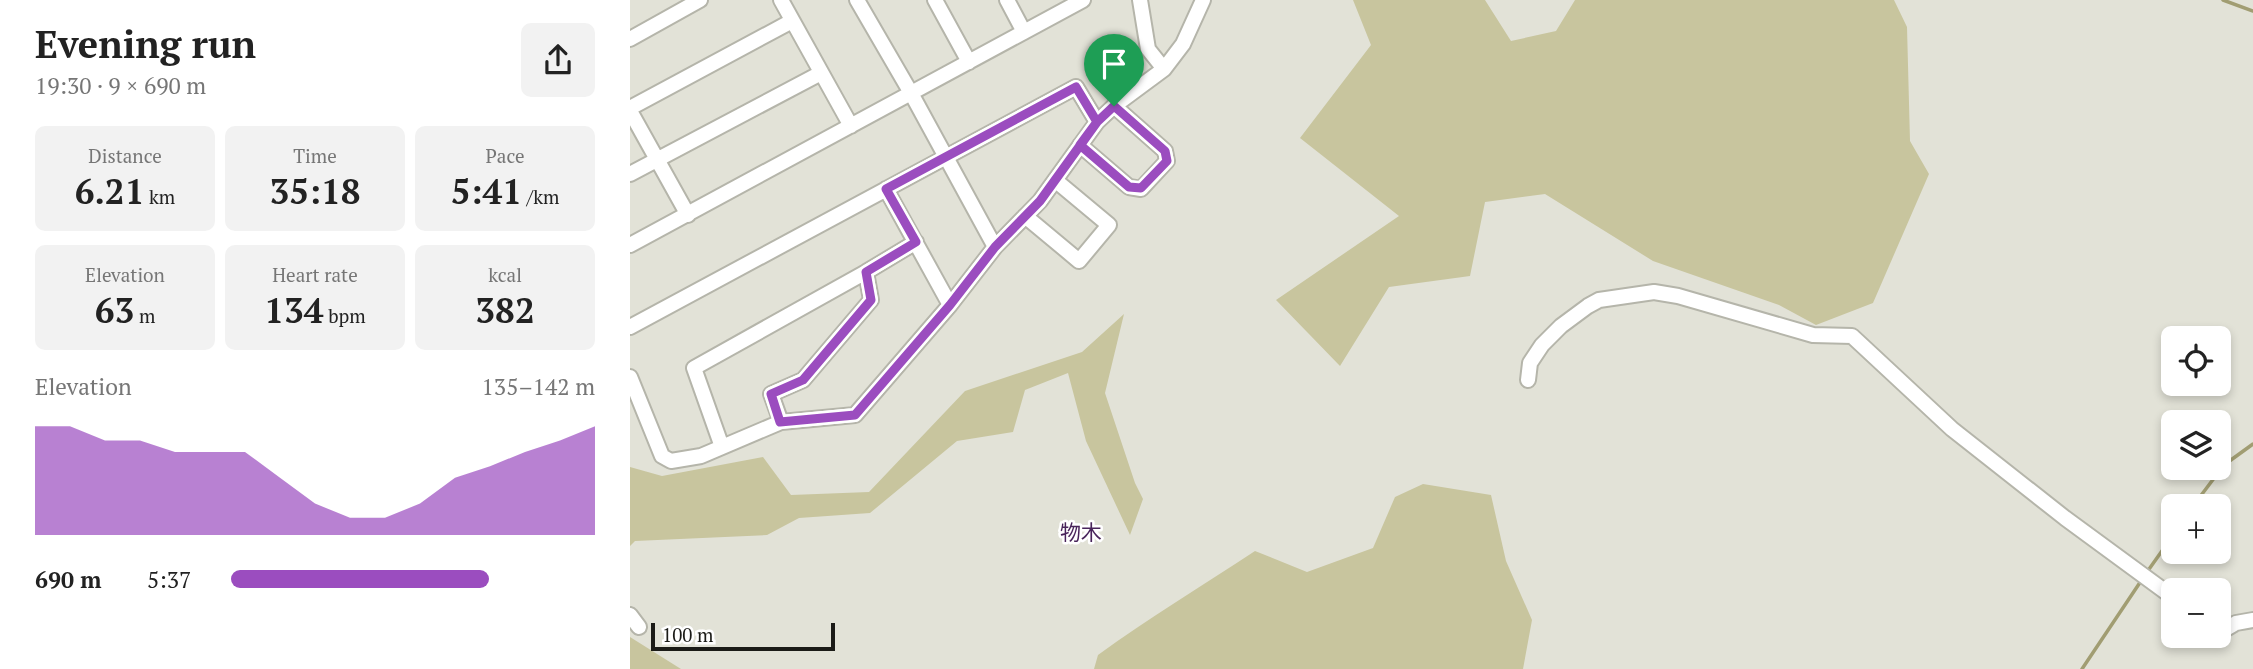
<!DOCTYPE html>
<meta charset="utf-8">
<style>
:root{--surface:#fff;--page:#f2f2f2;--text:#222;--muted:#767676;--accent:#9b4dbf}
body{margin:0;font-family:"PT Serif","Noto Sans JP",serif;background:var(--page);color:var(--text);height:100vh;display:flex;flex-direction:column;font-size:26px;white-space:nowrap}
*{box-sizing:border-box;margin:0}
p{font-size:23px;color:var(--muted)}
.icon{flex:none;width:38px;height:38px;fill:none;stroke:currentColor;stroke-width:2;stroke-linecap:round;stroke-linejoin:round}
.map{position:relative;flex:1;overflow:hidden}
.side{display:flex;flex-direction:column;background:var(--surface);width:630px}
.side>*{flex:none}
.buttons{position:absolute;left:1531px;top:326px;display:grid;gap:14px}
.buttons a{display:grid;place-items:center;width:70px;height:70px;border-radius:10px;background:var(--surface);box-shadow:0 4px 10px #0003;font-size:35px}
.scale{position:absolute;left:21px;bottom:18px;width:184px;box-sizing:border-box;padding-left:7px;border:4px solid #1b1b17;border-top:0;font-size:19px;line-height:24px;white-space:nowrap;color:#1b1b17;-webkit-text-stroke:5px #fff;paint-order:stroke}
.pin{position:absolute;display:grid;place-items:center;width:60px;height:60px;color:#fff;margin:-72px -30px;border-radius:50% 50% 50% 0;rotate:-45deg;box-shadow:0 0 7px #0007}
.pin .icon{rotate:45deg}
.round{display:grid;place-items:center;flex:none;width:74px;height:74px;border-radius:10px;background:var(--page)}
.overview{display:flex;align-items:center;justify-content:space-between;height:119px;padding:0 35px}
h1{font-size:38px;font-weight:700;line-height:52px}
.stats{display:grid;grid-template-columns:repeat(3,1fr);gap:10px;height:119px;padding:7px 35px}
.stats div{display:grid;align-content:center;border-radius:10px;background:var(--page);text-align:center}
.stats b{font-size:35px;font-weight:700}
.stats small{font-size:19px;font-weight:400}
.stats p{font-size:19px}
.chart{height:196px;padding:14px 35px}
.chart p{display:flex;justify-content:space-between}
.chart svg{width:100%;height:126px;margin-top:7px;fill:var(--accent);opacity:.7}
ul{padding:0 35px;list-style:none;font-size:23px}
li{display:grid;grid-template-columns:112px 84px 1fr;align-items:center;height:52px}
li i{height:18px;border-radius:9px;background:var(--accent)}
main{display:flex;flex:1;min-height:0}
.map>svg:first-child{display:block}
.green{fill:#c8c59e}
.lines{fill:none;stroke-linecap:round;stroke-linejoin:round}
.stream{stroke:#a19d72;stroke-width:3.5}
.street-casing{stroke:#b5b5aa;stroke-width:18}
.street{stroke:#fff;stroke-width:14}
.route-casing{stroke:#fff;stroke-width:14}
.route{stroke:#9b4dbf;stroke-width:9}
.labels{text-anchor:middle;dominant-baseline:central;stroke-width:5;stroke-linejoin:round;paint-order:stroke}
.quarter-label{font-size:21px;fill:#49245b;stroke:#fff}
</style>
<main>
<section class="side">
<div class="overview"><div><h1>Evening run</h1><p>19:30 · 9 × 690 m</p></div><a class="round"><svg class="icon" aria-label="share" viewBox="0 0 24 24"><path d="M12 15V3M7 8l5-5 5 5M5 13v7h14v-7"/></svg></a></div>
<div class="stats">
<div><p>Distance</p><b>6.21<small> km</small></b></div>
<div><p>Time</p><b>35:18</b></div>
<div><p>Pace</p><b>5:41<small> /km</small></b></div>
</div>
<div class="stats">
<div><p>Elevation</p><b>63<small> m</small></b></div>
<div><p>Heart rate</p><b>134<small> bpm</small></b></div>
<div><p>kcal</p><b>382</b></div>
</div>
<div class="chart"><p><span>Elevation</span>135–142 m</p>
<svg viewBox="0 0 160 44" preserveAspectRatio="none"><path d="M0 44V6L10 6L20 11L30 11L40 15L50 15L60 15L70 24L80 33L90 38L100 38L110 33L120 24L130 20L140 15L150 11L160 6V44z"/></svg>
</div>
<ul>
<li><b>690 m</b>5:37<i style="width:71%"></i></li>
</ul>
</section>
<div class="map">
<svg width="1623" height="669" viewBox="0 0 1623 669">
<rect width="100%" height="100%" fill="#e2e2d7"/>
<path class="green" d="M723 0H855L881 41 926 31 945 0H1264L1277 27 1280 141 1299 174 1243 303 1186 325 1149 305 1023 261 915 194 855 202 840 276 759 287 710 366 646 300 769 216 670 138 741 45Z
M494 314 475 393 505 483 513 499 500 535 456 441 438 373 395 390 383 432 327 441 240 513 169 518 137 535 5 541 0 546V467L32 476 133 457 161 495 239 492 335 391 452 352Z
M793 484 861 495 876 561 902 620 893 669H464L468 655C519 618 572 586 625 551L677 572 743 548 765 497Z
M0 637 51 669H0Z"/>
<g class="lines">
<path class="stream" d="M1593 0 1623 11
M1563 506 1594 465 1623 444
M1517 572 1544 534
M1452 669 1513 578"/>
<defs>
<path id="street" d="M151 0 221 126
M227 0 281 93 365 247
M305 0 339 62
M377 0 394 32
M510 0 518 49 534 69
M0 39 70 0
M0 108 162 21
M0 111 58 215
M450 145 499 187 511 189 537 161 535 151 484 106
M0 174 191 73
M256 189 320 305
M395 216 449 261 479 225 425 180
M0 245 453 0
M0 327 446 87 467 122
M0 377 32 456 41 461 71 456 151 422 225 415 320 305 365 247 410 201 467 122 484 106 534 69 553 44 573 0
M898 380 900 363 912 345 931 326 958 306 969 300 1024 292 1048 296 1183 335 1222 336 1322 429 1435 518 1544 598
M151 422 141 394 173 380 241 300 236 272
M92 447 64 368 236 272 286 242
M0 615 9 627
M1589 633 1606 623 1623 620"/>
</defs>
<use href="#street" class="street-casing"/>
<use href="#street" class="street"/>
</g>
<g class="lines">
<defs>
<path id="route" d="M484 106 467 122 410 201 365 247 320 305 225 415 150 422 141 394 173 380 241 300 236 272 286 242 256 189 446 87 467 122 450 145 499 187 511 188 537 161 535 151 484 106"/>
</defs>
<use href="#route" class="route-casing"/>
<use href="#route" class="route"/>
</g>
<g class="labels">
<g class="quarter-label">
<text x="451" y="532">物木</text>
</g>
</g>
</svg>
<div class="buttons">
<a><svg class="icon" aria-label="locate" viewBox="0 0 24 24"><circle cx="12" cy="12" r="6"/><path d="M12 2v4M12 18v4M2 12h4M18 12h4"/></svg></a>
<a><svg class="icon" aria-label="layers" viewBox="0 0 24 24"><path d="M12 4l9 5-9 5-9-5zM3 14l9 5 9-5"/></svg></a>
<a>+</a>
<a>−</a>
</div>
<div class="scale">100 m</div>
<div class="pin" style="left:484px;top:106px;background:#1e9e55"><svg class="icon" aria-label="arrive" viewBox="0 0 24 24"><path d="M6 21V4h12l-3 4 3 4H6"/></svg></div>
</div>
</main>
